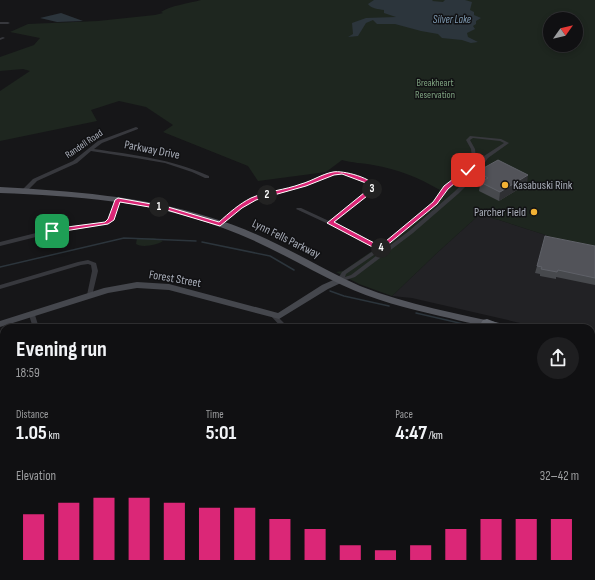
<!DOCTYPE html>
<meta charset="utf-8">
<style>
:root{--surface:#101012;--page:#1e1e20;--text:#f1f3f6;--muted:#9c9d9f;--line:#303032;--accent:#db2777}
body{margin:0;font-family:"Sofia Sans Condensed",sans-serif;background:var(--page);color:var(--text);height:100vh;display:flex;flex-direction:column;font-size:15px;white-space:nowrap}
*{box-sizing:border-box;margin:0}
p{font-size:13px;color:var(--muted)}
.icon{flex:none;width:22px;height:22px;fill:none;stroke:currentColor;stroke-width:2;stroke-linecap:round;stroke-linejoin:round}
.map{position:relative;flex:1;overflow:hidden}
.drawer{position:absolute;left:0px;top:324px;width:595px;height:256px;display:flex;flex-direction:column;background:var(--surface);border-radius:12px 12px 0 0;box-shadow:0 2px 6px #0003,0 0 0 1px var(--line)}
.drawer>*{flex:none}
.needle{width:26px;rotate:56deg}
.buttons{position:absolute;left:543px;top:12px;display:grid;gap:8px}
.buttons a{display:grid;place-items:center;width:40px;height:40px;border-radius:50%;background:var(--surface);box-shadow:0 2px 6px #0003,0 0 0 1px var(--line);font-size:20px}
.pin{position:absolute;display:grid;place-items:center;width:34px;height:34px;color:#fff;margin:-17px;border-radius:8px;box-shadow:0 2px 6px #0006}
.km{position:absolute;width:20px;height:20px;margin:-10px;border-radius:50%;background:#222;color:#fff;font-size:11px;line-height:20px;text-align:center}
.round{display:grid;place-items:center;flex:none;width:42px;height:42px;border-radius:21px;background:var(--page)}
.headline{display:flex;align-items:center;justify-content:space-between;height:68px;padding:0 16px}
h1{font-size:22px;font-weight:700;line-height:30px}
.metrics{display:grid;grid-template-columns:repeat(3,1fr);gap:6px;height:68px;padding:4px 16px}
.metrics div{display:grid;align-content:center}
.metrics b{font-size:20px;font-weight:700}
.metrics small{font-size:11px;font-weight:400}
.metrics p{font-size:11px}
.chart{height:112px;padding:8px 16px}
.chart p{display:flex;justify-content:space-between}
.chart svg{width:100%;height:72px;margin-top:4px;stroke:var(--accent);stroke-width:6}
.map>svg:first-child{display:block}
.built{fill:#222225}
.green{fill:#1e261f;fill-rule:evenodd}
.water{fill:#2c353c}
.lines{fill:none;stroke-linecap:round;stroke-linejoin:round}
.stream{stroke:#2c353c;stroke-width:1.5}
.street{fill:#37383d;fill-rule:evenodd}
.secondary{fill:#45474d;fill-rule:evenodd}
.primary{fill:#53555c;fill-rule:evenodd}
.highway{fill:#63666e;fill-rule:evenodd}
.wall{fill:#47494d}
.shaded-wall{fill:#2f3033}
.building{fill:#525359;stroke:#5f6168}
.route{fill:#db2777;stroke:#fff}
.poi-dot{fill:#f2b134;stroke:#111113;stroke-width:1.5}
.labels{text-anchor:middle;dominant-baseline:central;stroke-width:3;stroke-linejoin:round;paint-order:stroke}
.far-park-label{font-size:10px;fill:#7fa381;stroke:#111113}
.far-street-label{font-size:10px;fill:#a8adb8;stroke:#111113}
.far-water-label{font-size:11px;font-style:italic;fill:#7f9bb3;stroke:#111113}
.street-label{font-size:12px;fill:#a8adb8;stroke:#111113}
.poi-label{font-size:12px;fill:#a8adb8;stroke:#111113;text-anchor:start}
</style>
<div class="map">
<svg width="595" height="580" viewBox="0 0 595 580">
<rect width="100%" height="100%" fill="#161618"/>
<path class="built" d="M480 214 580 246 595 247V340L591 339V328H542L412 298 392 296 438 252Z"/>
<path class="green" d="M201 0H595V247L580 246 480 214 438 252 392 296 359 284 336 272 343 271 385 242 432 203 440 190C419 178 398 169 373 165 363 163 352 163 342 160L326 172 258 181 248 166 163 132 173 125 146 107 119 101 91 110 97 121 0 141V91L30 71 23 69 0 71V57L34 45 40 38 10 32 28 24 98 21 155 15 163 13 161 12C169 6 190 3 201 0ZM550 19H576V45H550Z
M137 238H154L163 241C157 245 142 248 136 244Z"/>
<path class="water" d="M374 0H433L432 1 443 2 445 0H465L472 2 470 10 474 12V15L481 18 476 21V24L473 26 475 29 467 33 468 37 478 42 471 43 462 40 442 38 438 34 421 31 395 24H377L373 20 366 23 358 36 348 37 353 34 352 23 366 18 396 17 384 13V10C378 9 372 9 368 4Z
M61 13 83 21 57 22 40 18Z"/>
<g class="lines">
<path class="stream" d="M202 242 270 256 294 270
M0 267 124 238 196 241
M330 291 344 296 389 306
M416 313 481 328"/>
<path class="street" d="M0 22H8L10 23 8 24H0Z
M3 37 5 38 0 40V38Z
M136 127 138 128V129L102 143 94 149C134 155 172 159 209 176V178H205L192 172 165 163 136 158 91 151 77 163 37 181 26 192 24 193 21 191 33 179 73 161 98 141Z
M470 136 501 139 509 143 488 158 473 179 458 194 413 233 355 277 340 282 337 280 342 272 376 249 350 234 296 209 297 208H301L329 221 370 189 369 185 346 175H334L306 186 256 200 242 208 222 225H218L217 224 238 206 252 198 302 184 331 172 349 173 373 183 376 189 334 223 354 232 379 246 386 242 433 202 444 187 466 169 471 163 472 158 471 149 466 140ZM473 138 500 141 504 143 484 156 469 177 454 192 409 231 351 275 345 277 346 274 390 244 437 204 448 189 470 171 475 163 476 158 475 149 470 140Z
M118 197 121 199 114 220 106 225 52 233 0 246V242L52 229 103 223 109 219 115 199Z
M88 260 96 263 98 271 92 296 90 297 87 295 92 271 91 265 88 264 81 265 0 289V285L78 262Z
M32 313 35 315 39 328H33L29 315Z
M274 314 276 315 289 328H282L271 316Z"/>
<path class="secondary" d="M340 277 344 280 343 282 328 289 279 319 169 290 137 288 108 293 0 327V321L104 288 137 282 169 284 278 313 322 285Z"/>
<path class="primary" d="M0 187C71 191 141 196 209 217 233 224 257 234 279 245 306 258 332 274 360 286 408 305 459 314 509 325L514 328C488 328 466 322 440 316 407 308 373 300 342 285 302 266 265 243 223 228 151 201 75 196 0 193Z"/>
<path class="highway" d="M487 319 503 325 505 328C497 328 486 330 481 323L483 320Z
M591 343H595V351H591Z
M591 397 595 398V412L591 411Z
M595 429V441L591 442V430Z
M595 444V456L591 457V445Z
M4 558V572L0 573V559Z
M4 576H32L30 580H2Z"/>
</g>
<path class="wall" d="M480 170 527 184 499 201 479 191 481 180 479 179Z
M595 246V285L556 277V279L540 276V274L535 273 537 266Z"/>
<path class="shaded-wall" d="M528 175 527 184 499 201 500 192Z"/>
<path class="building" d="M498 160 528 175 500 192 480 182 488 178 481 174 485 172 480 170Z
M545 236 595 246V278L558 270 557 272 541 269 542 267 537 266Z
M83 576H121L122 580H84Z
M147 576H193L194 580H148Z"/>
<path class="route" d="M466 169 470 170 448 189 437 204 380 251 327 223 370 188 366 183 342 174 334 175 306 186 256 200 242 208 220 226 167 210 120 202 114 220 108 224 52 233 49 231 52 229 105 222 108 219 115 200 118 198 168 207 219 222C229 213 239 204 251 198 267 191 285 190 301 184 312 181 322 174 333 172 342 170 375 178 376 189L334 222 380 246 433 202 444 186Z"/>
<g class="poi-dot">
<circle cx="505" cy="185" r="4"/>
<circle cx="534" cy="212" r="4"/>
</g>
<g class="labels">
<g class="far-park-label">
<text x="435" y="83">Breakheart<tspan x="435" dy="12">Reservation</tspan></text>
</g>
<g class="far-street-label">
<text transform="translate(84 144) rotate(-34)">Randell Road</text>
</g>
<g class="far-water-label">
<text x="452" y="19">Silver Lake</text>
</g>
<g class="street-label">
<text transform="translate(152 150) rotate(11)">Parkway Drive</text>
<text transform="translate(286 239) rotate(26)">Lynn Fells Parkway</text>
<text transform="translate(175 279) rotate(10)">Forest Street</text>
</g>
<g class="poi-label">
<text x="513" y="185">Kasabuski Rink</text>
<text x="526" y="212" text-anchor="end">Parcher Field</text>
</g>
</g>
</svg>
<div class="buttons">
<a><svg class="needle" viewBox="-14 -14 28 28"><path d="M0-13l5 13h-10z" fill="#e53935"/><path d="M0 13l5-13h-10z" fill="#9c9d9f"/></svg></a>
</div>
<div class="pin" style="left:52px;top:231px;background:#1e9e55"><svg class="icon" aria-label="arrive" viewBox="0 0 24 24"><path d="M6 21V4h12l-3 4 3 4H6"/></svg></div>
<div class="pin" style="left:468px;top:170px;background:#d93025"><svg class="icon" aria-label="check" viewBox="0 0 24 24"><path d="M5 12l5 5 9-10"/></svg></div>
<b class="km" style="left:159px;top:207px">1</b>
<b class="km" style="left:267px;top:195px">2</b>
<b class="km" style="left:372px;top:189px">3</b>
<b class="km" style="left:381px;top:248px">4</b>
<section class="drawer">
<div class="headline"><div><h1>Evening run</h1><p>18:59</p></div><a class="round"><svg class="icon" aria-label="share" viewBox="0 0 24 24"><path d="M12 15V3M7 8l5-5 5 5M5 13v7h14v-7"/></svg></a></div>
<div class="metrics">
<div><p>Distance</p><b>1.05<small> km</small></b></div>
<div><p>Time</p><b>5:01</b></div>
<div><p>Pace</p><b>4:47<small> /km</small></b></div>
</div>
<div class="chart"><p><span>Elevation</span>32–42 m</p>
<svg viewBox="0 0 160 44" preserveAspectRatio="none"><path d="M5 44V16M15 44V9M25 44V6M35 44V6M45 44V9M55 44V12M65 44V12M75 44V19M85 44V25M95 44V35M105 44V38M115 44V35M125 44V25M135 44V19M145 44V19M155 44V19"/></svg>
</div>
</section>
</div>
